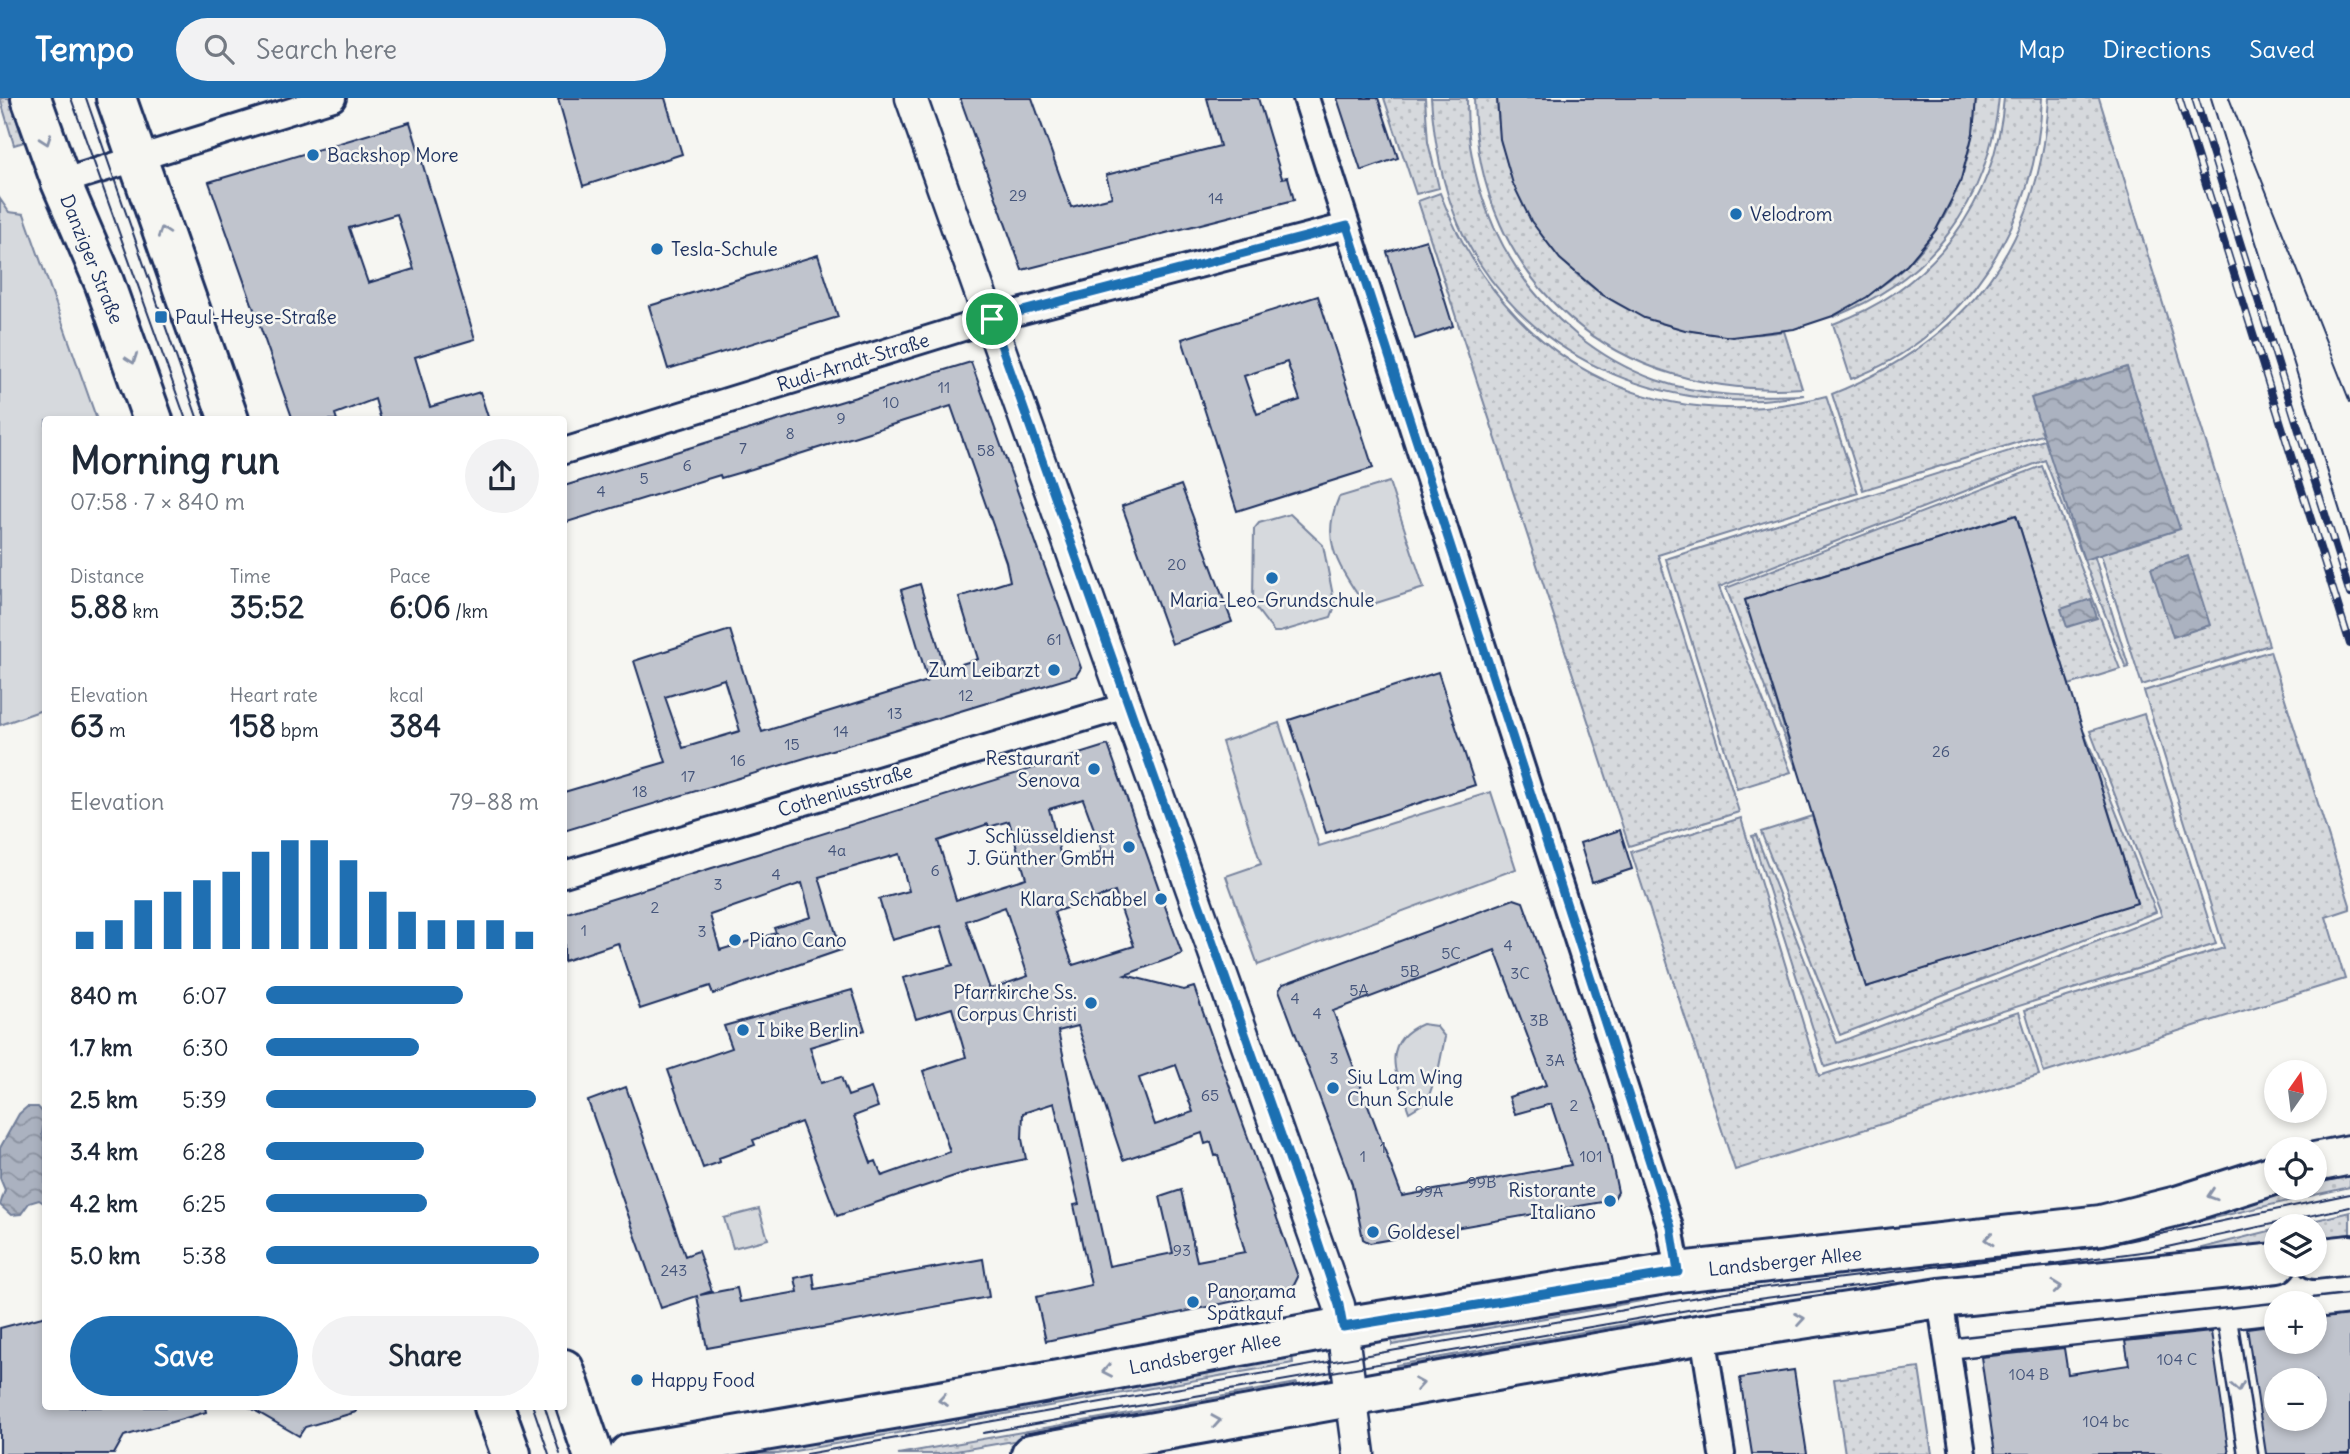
<!DOCTYPE html>
<meta charset="utf-8">
<style>
:root{--surface:#fff;--page:#f2f2f3;--text:#1f2937;--muted:#747a83;--accent:#1f6fb2}
body{margin:0;font-family:Delius,sans-serif;background:var(--page);color:var(--text);height:100vh;display:flex;flex-direction:column;font-size:26px;white-space:nowrap}
*{box-sizing:border-box;margin:0}
p{font-size:23px;color:var(--muted)}
.icon{flex:none;width:38px;height:38px;fill:none;stroke:currentColor;stroke-width:2;stroke-linecap:round;stroke-linejoin:round}
.map{position:relative;flex:1;overflow:hidden}
.details{position:absolute;left:42px;top:318px;width:525px;height:994px;display:flex;flex-direction:column;background:var(--surface);border-radius:7px;box-shadow:0 4px 10px #0003}
.details>*{flex:none}
.needle{width:46px;rotate:14deg}
.buttons{position:absolute;left:2264px;top:962px;display:grid;gap:14px}
.buttons a{display:grid;place-items:center;width:63px;height:63px;border-radius:50%;background:var(--surface);box-shadow:0 4px 10px #0003;font-size:35px}
.pin{position:absolute;display:grid;place-items:center;width:60px;height:60px;color:#fff;margin:-30px;border:4px solid #fff;border-radius:50%;box-shadow:0 2px 7px #0007}
.round{display:grid;place-items:center;flex:none;width:74px;height:74px;border-radius:37px;background:var(--page)}
.overview{display:flex;align-items:center;justify-content:space-between;height:119px;padding:0 28px}
h1{font-size:38px;font-weight:700;line-height:52px}
.metrics{display:grid;grid-template-columns:repeat(3,1fr);gap:10px;height:119px;padding:7px 28px}
.metrics div{display:grid;align-content:center}
.metrics b{font-size:30px;font-weight:700}
.metrics small{font-size:19px;font-weight:400}
.metrics p{font-size:19px}
.chart{height:196px;padding:14px 28px}
.chart p{display:flex;justify-content:space-between}
.chart svg{width:100%;height:126px;margin-top:7px;stroke:var(--accent);stroke-width:6}
.primary-button{display:flex;gap:14px;margin-top:auto;padding:14px 28px}
.primary-button a{flex:1;height:80px;border-radius:42px;background:var(--accent);color:#fff;font-size:28px;font-weight:700;line-height:80px;text-align:center}
.primary-button a+a{background:var(--page);color:var(--text)}
ul{padding:0 28px;list-style:none;font-size:23px}
li{display:grid;grid-template-columns:112px 84px 1fr;align-items:center;height:52px}
li i{height:18px;border-radius:9px;background:var(--accent)}
header{display:flex;align-items:center;gap:42px;box-sizing:border-box;height:98px;padding:0 35px;background:var(--accent);color:#fff}
header strong{font-size:33px}
nav{display:flex;gap:38px;margin-inline-start:auto;font-size:24px}
.search{width:490px;height:63px;background:var(--page);display:flex;align-items:center;gap:18px;box-sizing:border-box;padding:0 24px;border-radius:38px;color:var(--muted);font-size:26px}
.map>svg:first-child{display:block}
.grass{fill:url(#grass-dots);stroke:#78849e;stroke-width:2}
.park{fill:#d6d9dd;stroke:#78849e;stroke-width:2}
.water{fill:url(#water-waves);stroke:#717e99;stroke-width:2}
.building{fill:#c0c4cd;stroke:#1b2f5e;stroke-width:2;fill-rule:evenodd}
.lines{fill:none;stroke-linecap:round;stroke-linejoin:round}
.pedestrian-casing{stroke:#1b2f5e;stroke-width:23}
.minor-casing{stroke:#1b2f5e;stroke-width:30}
.tertiary-casing{stroke:#1b2f5e;stroke-width:35}
.primary-casing{stroke:#1b2f5e;stroke-width:44}
.pedestrian{stroke:#f6f6f2;stroke-width:18}
.minor{stroke:#f6f6f2;stroke-width:24}
.tertiary{stroke:#f6f6f2;stroke-width:30}
.primary{stroke:#f6f6f2;stroke-width:38}
.tram{stroke:#1b2f5e;stroke-width:2}
.rail-casing{stroke:#1b2f5e;stroke-width:8}
.rail{stroke:#f6f6f2;stroke-width:5;stroke-dasharray:16;stroke-linecap:butt}
.oneway{stroke:#8892a8}
.route-casing{stroke:#fff;stroke-width:14}
.route{stroke:#1f6fb2;stroke-width:9}
.poi-dot{fill:#1f6fb2;stroke:#f6f6f2;stroke-width:2.5}
.labels{text-anchor:middle;dominant-baseline:central;stroke-width:5;stroke-linejoin:round;paint-order:stroke}
.number-label{font-size:16px;fill:#44547a}
.poi-label{font-size:19px;fill:#1b2f5e;stroke:#f6f6f2;text-anchor:start}
.street-label{font-size:19px;fill:#1b2f5e;stroke:#f6f6f2}
</style>
<header>
<strong>Tempo</strong>
<div class="search"><svg class="icon" aria-label="search" viewBox="0 0 24 24"><circle cx="10" cy="10" r="6"/><path d="M15 15l6 6"/></svg>Search here</div>
<nav><a>Map</a><a>Directions</a><a>Saved</a></nav>
</header>
<div class="map">
<svg width="2350" height="1356" viewBox="0 0 2350 1356">
<defs>
<pattern id="grass-dots" width="8" height="8" patternUnits="userSpaceOnUse" patternTransform="scale(1.75)"><rect width="8" height="8" fill="#d6d9dd"/><path d="M2 2h.1M6 6h.1" fill="none" stroke="#b7bbc0" stroke-width="1.8" stroke-linecap="round"/></pattern>
<pattern id="water-waves" width="16" height="10" patternUnits="userSpaceOnUse" patternTransform="scale(1.75)"><rect width="16" height="10" fill="#abb2c0"/><path d="M0 5q4-4 8 0t8 0" fill="none" stroke="#8a919f"/></pattern>
</defs>
<rect width="100%" height="100%" fill="#f6f6f2"/>
<filter id="ink" filterUnits="userSpaceOnUse"><feTurbulence type="fractalNoise" baseFrequency=".0143" numOctaves="2"/><feDisplacementMap in="SourceGraphic" scale="14" xChannelSelector="R" yChannelSelector="G"/><feConvolveMatrix kernelMatrix="1 2 1 2 8 2 1 2 1" color-interpolation-filters="sRGB"/></filter>
<g filter="url(#ink)">
<path class="grass" d="M0 0H9L24 44 14 47Z
M1384 0H1425L1428 44 1439 90 1416 96Z
M1431 0H1467C1465 122 1539 239 1656 282 1704 299 1754 299 1804 297 1666 322 1516 259 1458 125 1441 84 1434 43 1431 0Z
M1474 0H1497C1502 154 1633 259 1784 233L1802 290C1618 302 1477 189 1474 0Z
M1976 0H1999C1988 105 1932 181 1833 219 1845 208 1875 194 1891 181 1947 137 1973 69 1976 0Z
M2004 0H2042C2038 120 1967 238 1851 281L1833 226C1933 190 1996 105 2004 0Z
M2049 0H2099L2269 547 2142 587 2061 331 1863 392 1832 296C1969 241 2040 148 2049 0Z
M1440 95C1504 261 1652 343 1826 298L1858 395 1658 457 1739 714 1629 748 1418 103Z
M2057 338 2129 569 2126 570 2045 362 1719 489 1791 674 1737 691 1666 461Z
M2042 368 2120 571 2069 587 2016 417 1745 502 1797 672 1726 490Z
M2270 553 2350 807V811L2326 819 2345 881 2044 975 2025 912 2224 850 2144 593Z
M2144 616 2216 846 1825 969 1752 738 1756 737 1837 945 2162 818 2090 633Z
M2084 634 2156 814 1840 937 1761 734 1812 718 1866 889 2137 804Z
M1741 720 1819 978 2019 914 2039 977 1735 1072 1631 754Z
M2350 1072V1089L2182 1127V1123L2285 1090H2315V1081Z
M2350 1114V1136L2315 1140V1129H2287Z
M2277 1131V1145L2177 1158 2186 1154Z
M1645 1195 1647 1202 1392 1247 1391 1239Z
M1650 1222 1652 1229 1397 1275 1396 1267Z
M1292 1257 1293 1265 778 1356H732Z
M1919 1270 1932 1356H1845L1834 1281Z
M1297 1285 1298 1293 939 1356H898Z"/>
<path class="park" d="M0 101 9 114 24 116 97 322H46L45 611 0 627Z
M1389 384 1424 490 1373 506 1363 505C1340 469 1319 444 1339 399Z
M1290 416 1323 447 1335 508 1331 519 1280 534H1274L1255 509 1253 500 1254 431 1259 425Z
M1279 625 1319 748 1491 694 1516 771 1258 867 1226 778 1261 766 1222 644Z
M1422 926 1436 928 1445 939 1439 969 1427 1003 1409 1014C1398 981 1377 945 1422 926Z
M759 1111 768 1141 733 1150 724 1120Z"/>
<path class="water" d="M2127 269 2180 431 2084 462 2031 300Z
M2188 458 2210 527 2173 539 2151 470Z
M2091 501 2097 520 2067 529 2061 511Z
M27 1009H38L45 1017 42 1036 45 1045V1106L39 1102 29 1105 21 1116 11 1117 0 1107 5 1092 0 1080V1050L19 1016Z"/>
<path class="building" d="M558 0H665L682 56 583 88Z
M960 0H1032L1071 109 1112 99 1106 77 1220 48 1207 0H1258L1282 80 1288 79 1294 102 1022 172Z
M1337 0H1378L1398 60 1361 73Z
M1497 0H1976L1973 35 1960 85 1936 132 1907 167 1867 199 1833 218 1794 231 1732 239 1685 232 1644 220 1601 196 1560 161 1531 123 1513 86 1500 41Z
M410 24 475 241 415 259 430 309 480 294 489 322 402 320 381 322 375 301 335 316 337 322H293L209 84ZM397 116 414 171 368 185 349 130Z
M1426 142 1453 228 1415 241 1387 154Z
M818 157 838 219 668 271 649 208Z
M1318 198 1373 370 1237 413 1182 241ZM1287 264 1300 302 1257 316 1244 278Z
M971 264 1081 570 1076 578 564 733V694L666 664 634 563 730 532 762 634 928 583 901 492 920 486 945 571 978 561 959 499 1010 483 1006 464 951 308 752 371 721 380 720 377 564 425V388ZM724 581 740 633 683 650 665 599Z
M1181 387 1232 524 1172 546 1122 408Z
M2016 417 2137 805 1866 889 1745 502Z
M1438 574 1475 687 1326 735 1289 622Z
M1108 647 1182 856 1125 877 1184 892 1194 889 1298 1179 1292 1191 1046 1243 1036 1199 1091 1187 1074 1107 1079 1106 1054 1005 1023 1015 1022 1041 1026 1061 969 1073 837 1118 801 1024 753 1042 755 1047 719 1060 720 1064 703 1070 668 972 732 950 724 928 852 892 865 932 810 949 821 985 841 979 848 998 871 990 878 1009 854 1018 871 1065 876 1063 882 1078 950 1054 923 973 966 959 952 910 916 921 903 880 953 867 941 828 892 842 879 801 909 793 899 756 819 779 841 852 713 896 710 888 640 911 618 845 564 863V816ZM1083 701 1102 753 1063 767 1049 711ZM1009 723 1026 780 956 802 938 743 988 726 989 729ZM802 785 811 819 774 830 776 835 720 852 710 817ZM1115 794 1134 848 1073 867 1054 814ZM1005 809 1028 878 990 891 966 823ZM1078 928 1123 1062 1202 1035 1205 1046 1211 1044 1215 1058 1218 1057 1245 1154 1197 1163 1181 1092 1160 1099 1173 1155 1109 1168 1058 933ZM1176 967 1193 1014 1155 1027 1139 980Z
M1620 732 1632 771 1592 784 1580 745Z
M1514 801 1523 804 1584 975 1605 1032 1618 1094 1613 1102 1370 1145 1363 1141 1352 1086 1279 892 1283 886ZM1495 852 1546 987 1509 999 1515 1016 1551 1006 1571 1067 1402 1098 1333 913Z
M626 989 685 1158 698 1153 712 1193 700 1197 737 1190 740 1204 798 1194 795 1180 813 1176 815 1191 983 1161 989 1199 707 1250 697 1198 661 1210 588 1003Z
M2350 1217V1356H2266L2247 1230 2277 1226V1244H2315V1221ZM2277 1283H2315V1321H2277Z
M46 1218V1309H205L206 1314 124 1338 114 1356H0V1230Z
M2211 1234 2229 1356H1995L1981 1259 2064 1250 2068 1276 2129 1267 2125 1243Z
M1794 1272 1807 1356H1752L1740 1280Z
M249 1309H355L356 1314 305 1329 299 1338Z"/>
<g class="lines">
<defs>
<path id="pedestrian" d="M2315 1210 2350 1206
M2227 1221 2248 1356
M1948 1251 2277 1215"/>
<path id="minor" d="M1306 0 1670 1129 1678 1174
M61 84 333 0
M564 353 992 221 1347 128
M564 776 1126 608
M1940 1200 1963 1356
M1703 1236 1722 1356"/>
<path id="tertiary" d="M911 0 1339 1207 1359 1356"/>
<path id="primary" d="M31 0 61 84 104 184 153 322
M116 0 229 322
M2315 1064 2350 1057
M2315 1161 2350 1157
M564 1271 593 1356
M494 1309 511 1356
M629 1356 1010 1291 1343 1229 1678 1174 2101 1127 2177 1108 2277 1076
M1031 1356 1703 1236 1940 1200 2277 1165"/>
</defs>
<use href="#pedestrian" class="pedestrian-casing"/>
<use href="#minor" class="minor-casing"/>
<use href="#tertiary" class="tertiary-casing"/>
<use href="#primary" class="primary-casing"/>
<use href="#pedestrian" class="pedestrian"/>
<use href="#minor" class="minor"/>
<use href="#tertiary" class="tertiary"/>
<use href="#primary" class="primary"/>
<path class="tram" d="M71 0 186 322
M86 0 198 322
M2211 0 2350 445
M2229 0 2350 304
M2051 1166 2149 1153 2350 1109
M533 1309 549 1356
M545 1309 560 1356
M983 1335 1728 1205 1895 1183
M806 1356 1726 1194 2099 1149 2350 1096"/>
<defs>
<path id="rail" d="M2179 0 2350 546
M2195 0 2350 496"/>
</defs>
<use href="#rail" class="rail-casing"/>
<use href="#rail" class="rail"/>
</g>
<defs><path id="oneway-chevron" d="M-2-3.5L2.5 0L-2 3.5" fill="none" stroke-width="1.6" stroke-linecap="round" stroke-linejoin="round" transform="scale(1.75)"/></defs>
<g class="oneway">
<use href="#oneway-chevron" transform="translate(46 42) rotate(70)"/>
<use href="#oneway-chevron" transform="translate(163 134) rotate(-109)"/>
<use href="#oneway-chevron" transform="translate(132 261) rotate(70)"/>
<use href="#oneway-chevron" transform="translate(2212 1097) rotate(162)"/>
<use href="#oneway-chevron" transform="translate(1989 1141) rotate(174)"/>
<use href="#oneway-chevron" transform="translate(2057 1189) rotate(-6)"/>
<use href="#oneway-chevron" transform="translate(1800 1221) rotate(-9)"/>
<use href="#oneway-chevron" transform="translate(1107 1273) rotate(169)"/>
<use href="#oneway-chevron" transform="translate(1419 1286) rotate(-10)"/>
<use href="#oneway-chevron" transform="translate(2238 1289) rotate(81)"/>
<use href="#oneway-chevron" transform="translate(943 1302) rotate(170)"/>
<use href="#oneway-chevron" transform="translate(1216 1323) rotate(-10)"/>
</g>
</g>
<g class="lines" filter="url(#ink)">
<defs>
<path id="route" d="M1347 128 1671 1129 1678 1174 1343 1229 1339 1207 1305 1105 992 221Z"/>
</defs>
<use href="#route" class="route-casing"/>
<use href="#route" class="route"/>
</g>
<g class="poi-dot">
<circle cx="313" cy="57" r="7"/>
<circle cx="1736" cy="116" r="7"/>
<circle cx="657" cy="151" r="7"/>
<rect x="154" y="212" width="14" height="14" rx="3.5"/>
<circle cx="1272" cy="480" r="7"/>
<circle cx="1054" cy="572" r="7"/>
<circle cx="1094" cy="671" r="7"/>
<circle cx="1129" cy="749" r="7"/>
<circle cx="1161" cy="801" r="7"/>
<circle cx="735" cy="842" r="7"/>
<circle cx="1091" cy="905" r="7"/>
<circle cx="743" cy="932" r="7"/>
<circle cx="1333" cy="990" r="7"/>
<circle cx="1610" cy="1103" r="7"/>
<circle cx="1373" cy="1134" r="7"/>
<circle cx="1193" cy="1204" r="7"/>
<circle cx="637" cy="1282" r="7"/>
</g>
<g class="labels">
<g class="number-label">
<text x="1018" y="97">29</text>
<text x="1216" y="100">14</text>
<text x="944" y="289">11</text>
<text x="891" y="304">10</text>
<text x="841" y="320">9</text>
<text x="790" y="335">8</text>
<text x="743" y="350">7</text>
<text x="986" y="352">58</text>
<text x="687" y="367">6</text>
<text x="644" y="380">5</text>
<text x="601" y="393">4</text>
<text x="1177" y="466">20</text>
<text x="1054" y="541">61</text>
<text x="966" y="597">12</text>
<text x="895" y="615">13</text>
<text x="841" y="633">14</text>
<text x="792" y="646">15</text>
<text x="1941" y="653">26</text>
<text x="738" y="662">16</text>
<text x="688" y="678">17</text>
<text x="640" y="693">18</text>
<text x="837" y="752">4a</text>
<text x="935" y="772">6</text>
<text x="776" y="776">4</text>
<text x="718" y="786">3</text>
<text x="655" y="809">2</text>
<text x="584" y="832">1</text>
<text x="702" y="833">3</text>
<text x="1508" y="847">4</text>
<text x="1451" y="855">5C</text>
<text x="1410" y="873">5B</text>
<text x="1520" y="875">3C</text>
<text x="1359" y="892">5A</text>
<text x="1295" y="900">4</text>
<text x="1317" y="915">4</text>
<text x="1539" y="922">3B</text>
<text x="1334" y="960">3</text>
<text x="1555" y="962">3A</text>
<text x="1210" y="997">65</text>
<text x="1574" y="1007">2</text>
<text x="1383" y="1049">1</text>
<text x="1363" y="1058">1</text>
<text x="1591" y="1058">101</text>
<text x="1482" y="1084">99B</text>
<text x="1429" y="1093">99A</text>
<text x="1182" y="1152">93</text>
<text x="674" y="1172">243</text>
<text x="2177" y="1261">104 C</text>
<text x="2029" y="1276">104 B</text>
<text x="2106" y="1323">104 bc</text>
</g>
<g class="poi-label">
<text x="327" y="57">Backshop More</text>
<text x="1750" y="116">Velodrom</text>
<text x="671" y="151">Tesla-Schule</text>
<text x="175" y="219">Paul-Heyse-Straße</text>
<text x="1272" y="502" text-anchor="middle">Maria-Leo-Grundschule</text>
<text x="1040" y="572" text-anchor="end">Zum Leibarzt</text>
<text x="1080" y="660" text-anchor="end">Restaurant<tspan x="1080" dy="22">Senova</tspan></text>
<text x="1115" y="738" text-anchor="end">Schlüsseldienst<tspan x="1115" dy="22">J. Günther GmbH</tspan></text>
<text x="1147" y="801" text-anchor="end">Klara Schabbel</text>
<text x="749" y="842">Piano Cano</text>
<text x="1077" y="894" text-anchor="end">Pfarrkirche Ss.<tspan x="1077" dy="22">Corpus Christi</tspan></text>
<text x="757" y="932">I bike Berlin</text>
<text x="1347" y="979">Siu Lam Wing<tspan x="1347" dy="22">Chun Schule</tspan></text>
<text x="1596" y="1092" text-anchor="end">Ristorante<tspan x="1596" dy="22">Italiano</tspan></text>
<text x="1387" y="1134">Goldesel</text>
<text x="1207" y="1193">Panorama<tspan x="1207" dy="22">Spätkauf</tspan></text>
<text x="651" y="1282">Happy Food</text>
</g>
<g class="street-label">
<text transform="translate(92 161) rotate(68)">Danziger Straße</text>
<text transform="translate(853 264) rotate(-17)">Rudi-Arndt-Straße</text>
<text transform="translate(845 692) rotate(-17)">Cotheniusstraße</text>
<text transform="translate(1785 1163) rotate(-6)">Landsberger Allee</text>
<text transform="translate(1205 1255) rotate(-11)">Landsberger Allee</text>
</g>
</g>
</svg>
<div class="buttons">
<a><svg class="needle" viewBox="-14 -14 28 28"><path d="M0-13l5 13h-10z" fill="#e53935"/><path d="M0 13l5-13h-10z" fill="#747a83"/></svg></a>
<a><svg class="icon" aria-label="locate" viewBox="0 0 24 24"><circle cx="12" cy="12" r="6"/><path d="M12 2v4M12 18v4M2 12h4M18 12h4"/></svg></a>
<a><svg class="icon" aria-label="layers" viewBox="0 0 24 24"><path d="M12 4l9 5-9 5-9-5zM3 14l9 5 9-5"/></svg></a>
<a>+</a>
<a>−</a>
</div>
<div class="pin" style="left:992px;top:221px;background:#1e9e55"><svg class="icon" aria-label="arrive" viewBox="0 0 24 24"><path d="M6 21V4h12l-3 4 3 4H6"/></svg></div>
<section class="details">
<div class="overview"><div><h1>Morning run</h1><p>07:58 · 7 × 840 m</p></div><a class="round"><svg class="icon" aria-label="share" viewBox="0 0 24 24"><path d="M12 15V3M7 8l5-5 5 5M5 13v7h14v-7"/></svg></a></div>
<div class="metrics">
<div><p>Distance</p><b>5.88<small> km</small></b></div>
<div><p>Time</p><b>35:52</b></div>
<div><p>Pace</p><b>6:06<small> /km</small></b></div>
</div>
<div class="metrics">
<div><p>Elevation</p><b>63<small> m</small></b></div>
<div><p>Heart rate</p><b>158<small> bpm</small></b></div>
<div><p>kcal</p><b>384</b></div>
</div>
<div class="chart"><p><span>Elevation</span>79–88 m</p>
<svg viewBox="0 0 160 44" preserveAspectRatio="none"><path d="M5 44V38M15 44V34M25 44V27M35 44V24M45 44V20M55 44V17M65 44V10M75 44V6M85 44V6M95 44V13M105 44V24M115 44V31M125 44V34M135 44V34M145 44V34M155 44V38"/></svg>
</div>
<ul>
<li><b>840 m</b>6:07<i style="width:72%"></i></li>
<li><b>1.7 km</b>6:30<i style="width:56%"></i></li>
<li><b>2.5 km</b>5:39<i style="width:99%"></i></li>
<li><b>3.4 km</b>6:28<i style="width:58%"></i></li>
<li><b>4.2 km</b>6:25<i style="width:59%"></i></li>
<li><b>5.0 km</b>5:38<i style="width:100%"></i></li>
</ul>
<div class="primary-button"><a>Save</a><a>Share</a></div>
</section>
</div>
